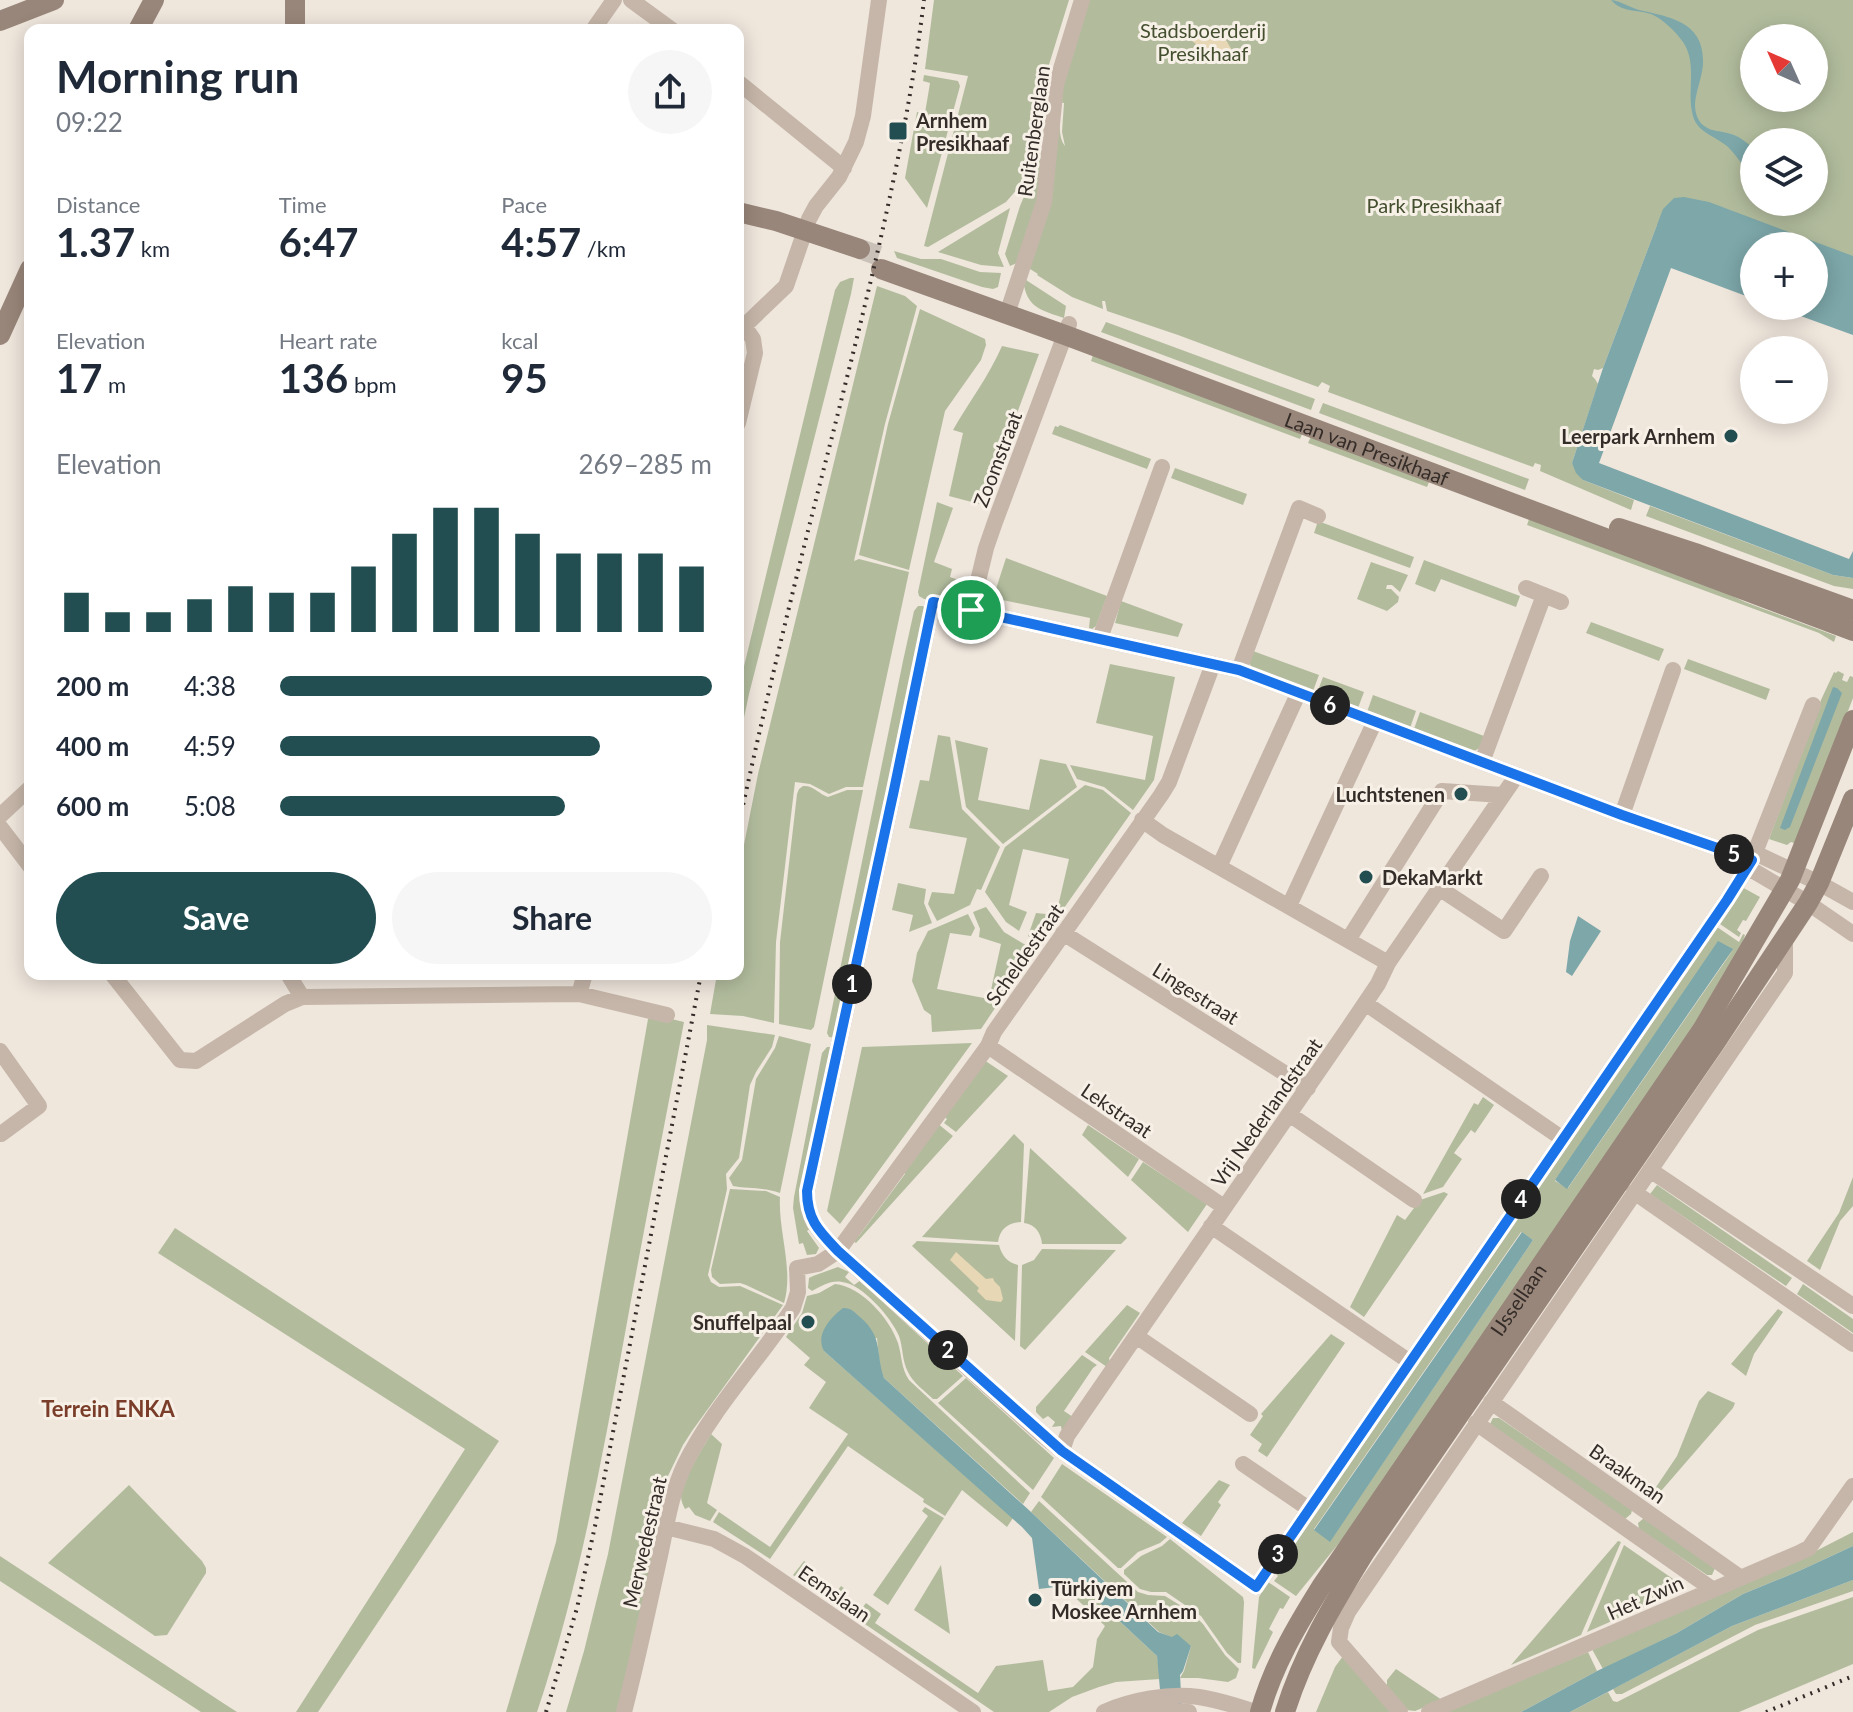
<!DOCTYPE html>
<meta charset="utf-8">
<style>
:root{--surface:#fff;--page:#f6f6f7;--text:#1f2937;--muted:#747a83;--accent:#224d51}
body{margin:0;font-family:Lato,sans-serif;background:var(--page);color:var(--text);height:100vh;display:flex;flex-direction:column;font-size:30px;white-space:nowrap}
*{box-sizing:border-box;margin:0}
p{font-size:26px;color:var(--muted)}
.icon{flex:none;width:44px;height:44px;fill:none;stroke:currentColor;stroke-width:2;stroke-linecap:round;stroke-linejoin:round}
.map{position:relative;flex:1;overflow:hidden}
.drawer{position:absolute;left:24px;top:24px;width:720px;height:956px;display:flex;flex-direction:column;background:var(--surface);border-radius:16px;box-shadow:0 4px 20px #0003}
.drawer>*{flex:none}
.needle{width:52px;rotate:315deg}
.fabs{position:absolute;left:1740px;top:24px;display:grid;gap:16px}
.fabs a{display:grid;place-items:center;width:88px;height:88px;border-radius:50%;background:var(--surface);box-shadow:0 4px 20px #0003;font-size:40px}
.pin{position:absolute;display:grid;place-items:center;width:68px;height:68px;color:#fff;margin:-34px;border:4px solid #fff;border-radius:50%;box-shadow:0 2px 8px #0007}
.km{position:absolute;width:40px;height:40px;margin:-20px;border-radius:50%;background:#222;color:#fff;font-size:22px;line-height:40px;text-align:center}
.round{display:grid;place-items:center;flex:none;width:84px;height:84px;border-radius:42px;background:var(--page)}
.summary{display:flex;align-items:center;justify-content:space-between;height:136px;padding:0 32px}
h1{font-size:44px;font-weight:700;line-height:60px}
.figures{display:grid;grid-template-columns:repeat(3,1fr);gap:12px;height:136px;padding:8px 32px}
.figures div{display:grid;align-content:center}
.figures b{font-size:40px;font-weight:700}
.figures small{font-size:22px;font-weight:400}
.figures p{font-size:22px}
.chart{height:224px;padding:16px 32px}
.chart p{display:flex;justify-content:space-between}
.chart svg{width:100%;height:144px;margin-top:8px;stroke:var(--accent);stroke-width:6}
.button{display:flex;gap:16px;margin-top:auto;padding:16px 32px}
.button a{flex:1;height:92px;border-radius:48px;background:var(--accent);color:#fff;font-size:32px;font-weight:700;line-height:92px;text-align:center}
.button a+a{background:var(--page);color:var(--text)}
ul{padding:0 32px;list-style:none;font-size:26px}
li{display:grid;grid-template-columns:128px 96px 1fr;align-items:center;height:60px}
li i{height:20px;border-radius:10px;background:var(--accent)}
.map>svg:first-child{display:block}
.green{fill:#b2bc9d;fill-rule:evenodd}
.sand{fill:#e7d7b5}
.water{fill:#7da7a9}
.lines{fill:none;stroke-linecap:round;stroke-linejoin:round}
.secondary-tunnel{stroke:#cac1b8;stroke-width:20;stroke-dasharray:20 10;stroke-linecap:butt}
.street{stroke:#c6b6a9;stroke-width:16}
.secondary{stroke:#99867a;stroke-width:20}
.rail{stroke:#342c28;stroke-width:4;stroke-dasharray:2 6;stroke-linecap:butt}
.route-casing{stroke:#fff;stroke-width:16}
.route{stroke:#1a73e8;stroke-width:10}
.poi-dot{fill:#224d51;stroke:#f7f0e7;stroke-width:3}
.labels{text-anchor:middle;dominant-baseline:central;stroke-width:6;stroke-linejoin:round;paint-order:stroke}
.park-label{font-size:20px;fill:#434f2e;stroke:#f7f0e7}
.poi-label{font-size:20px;font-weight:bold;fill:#342c28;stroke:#f7f0e7;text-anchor:start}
.street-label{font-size:20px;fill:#342c28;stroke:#f7f0e7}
.neighbourhood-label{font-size:22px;font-weight:bold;fill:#7a3d29;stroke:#f7f0e7}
</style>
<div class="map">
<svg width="1853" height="1712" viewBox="0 0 1853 1712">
<rect width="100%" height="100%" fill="#efe6dc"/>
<path class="green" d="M934 0H1069L1043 84 1036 142 1020 186 1006 202 928 247 924 246 968 76 925 69Z
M1087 0H1853V301L1814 246H1754L1657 225 1603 368 1598 370 1594 369 1592 376 1595 379 1598 384 1572 463 1583 480 1634 500 1631 510 1540 471 1541 465 1535 463 1533 467 1328 392 1330 386 1322 382 1318 387 1178 335 1107 311 1105 301H1102L1103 309 1072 297 1037 275 1038 274 1030 269 1060 112C1060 124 1058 137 1065 146L1062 132 1064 103 1058 102ZM1754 38H1814V98H1754ZM1754 142H1814V202H1754Z
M924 75 958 81 960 86 927 208 905 178 917 112 925 113 930 83 923 81Z
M1045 140 1041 187 1019 262 1010 266 1005 254 1020 206 1034 173Z
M1010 208 998 253 1004 267 981 265 938 252Z
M894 251 921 259H941L980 272 1001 273 998 287 993 289 982 287 897 258Z
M850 278H854L851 294 749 694 738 746V691L835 290 840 282Z
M1026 280 1066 306 1064 318C1044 311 1029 309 1024 286Z
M877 286 905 296 917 306 885 424 854 561 859 559 909 572 863 787H846L829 794 810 784 795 782 776 942 774 1023 743 1016 710 1014 717 974H738V875L758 774Z
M920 309 985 339 986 345 981 360 945 411 909 570 859 555 888 424Z
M1106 322 1315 399 1311 410 1101 332Z
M1002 346 1039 354 983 505 949 496 963 433 953 430C969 402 989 376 1002 346Z
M1094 352 1304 429 1300 439 1091 361Z
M1323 403 1529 479 1525 490 1319 413Z
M1060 425 1151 459 1147 469 1052 434 1055 426 1058 427Z
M1313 432 1429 482 1427 487 1308 443Z
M1175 468 1247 494 1243 505 1171 478Z
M937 502 953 508 934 562 952 569 950 577 971 585 969 592 961 600 924 599 919 596 918 592Z
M1650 506 1833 575 1853 578V589L1834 586 1646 516Z
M1531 513 1666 564 1745 602 1836 636 1834 642 1819 633 1527 525Z
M1318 521 1414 557 1410 568 1314 533Z
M1006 558 1107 596 1096 626 1092 629 1089 628 1090 618 993 598Z
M1424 560 1520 596 1516 607 1441 579 1435 592 1415 584Z
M1371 562 1408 575 1400 592 1392 585H1387L1386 589H1391L1399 597 1398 602 1387 611 1357 599Z
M1121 601 1183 624 1178 637 1115 623Z
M918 606H923L926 609 835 1038 829 1037 827 1033 903 661 914 611Z
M1591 622 1664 649 1659 661 1586 633Z
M1253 651 1319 675 1313 691 1252 669 1249 662Z
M1688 659 1770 689 1766 700 1684 669Z
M1110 664 1175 677 1154 780 1133 810 1104 787 1077 779 1070 765 1145 780 1153 736 1096 723Z
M1838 671 1844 674 1842 680 1847 682 1850 676 1853 677V698L1797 844 1791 842 1787 845 1769 839 1821 700 1834 672 1836 673Z
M1323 677 1364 692 1358 708 1317 693Z
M1373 695 1416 711 1410 728 1367 712Z
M1420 712 1484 736 1480 748 1474 751 1414 729Z
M938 735 950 737 962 809 1000 847 981 890 977 889 970 905 937 921 928 904 932 892 954 894 967 838 909 828 920 780 929 781Z
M955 740 988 748 978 800 1029 810 1040 759 1066 764 1077 787 1003 844 966 807Z
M1085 785 1103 790 1131 813 1040 942 1028 936 1036 913 1056 915 1069 859 1023 849 1009 905 1027 912 1019 931 1006 922 985 892 1005 847Z
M803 786C813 785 819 794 828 797L847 790H863L814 1027 811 1030 779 1024 780 942 797 794 799 789Z
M898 883 926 889 924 903 932 923 909 932 913 915 892 910Z
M1740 886 1760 897 1746 921 1743 920 1737 930 1741 933 1739 937 1720 924Z
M986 907 1004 932 1034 950 981 1029 932 1032 931 1015 924 1010 912 981 917 953 928 931 968 914 975 928 971 936 950 933 937 989 989 999 1001 944 979 937 980 929 973 912Z
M1717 927 1739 942 1743 934 1745 935 1740 950 1691 1033 1348 1532 1296 1596 1274 1581 1278 1576 1274 1572ZM1733 950 1568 1188 1555 1181V1180ZM1521 1232 1533 1240 1330 1541 1314 1529Z
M667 1018 684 1022C664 1128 643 1233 624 1339 601 1464 578 1591 537 1712H506L556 1542 648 1019Z
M707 1025 775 1035 772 1047 756 1072 750 1085 739 1158 726 1174 727 1189 708 1275 711 1282 719 1287 740 1286 783 1305 692 1431 683 1445 667 1478 632 1657 617 1712H566L584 1651 608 1554 707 1040Z
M779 1036 811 1044 780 1193C764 1187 749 1189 733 1186L729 1178 742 1160 756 1079 775 1048Z
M972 1043 840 1224 827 1211 862 1047Z
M827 1047H833L810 1229 807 1231 819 1248 816 1254 807 1255 803 1243 799 1244 793 1208 794 1197 822 1053Z
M984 1060 1008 1076 956 1132 944 1123 947 1119 943 1116Z
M1483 1097 1494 1105 1475 1133 1471 1130 1454 1153 1462 1159 1443 1187 1423 1194 1474 1103 1478 1105Z
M937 1123 953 1136 856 1243 852 1240 856 1235 859 1236 905 1174 903 1170Z
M1088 1125 1139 1159 1128 1177 1082 1135Z
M1014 1134 1024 1144 1021 1222C1008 1223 1000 1229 998 1242L922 1237Z
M1030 1148 1127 1238 1121 1244H1042C1041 1233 1035 1224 1024 1223Z
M1143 1162 1207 1204 1188 1232 1131 1180Z
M1853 1177V1206L1840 1221 1820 1270 1807 1261 1839 1213Z
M1657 1185 1792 1278 1786 1286 1650 1194Z
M730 1189 766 1191 780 1197C778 1231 794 1270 784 1303L746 1285 740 1283 720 1284 712 1277 711 1270Z
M1444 1192 1448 1194 1364 1317 1350 1307 1397 1215 1405 1220 1420 1200Z
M175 1228 499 1441 318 1712H296L465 1449 158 1253Z
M917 1241 999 1245C1002 1256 1007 1262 1018 1265L1015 1341 912 1246Z
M1042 1249 1116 1250 1025 1350 1020 1346 1022 1265 1034 1260Z
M838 1267 849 1272 845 1277 854 1285 861 1280 862 1283 963 1376 937 1399H933C925 1391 913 1383 908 1372 902 1361 903 1347 899 1336 891 1317 862 1284 842 1282 831 1280 822 1286 812 1291L808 1288 809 1278 813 1276Z
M835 1284C861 1286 890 1319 898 1343 902 1356 901 1368 909 1380L1030 1493 1023 1504 884 1378 880 1368 877 1338 824 1351 1013 1518 1007 1527 962 1490 945 1516 923 1502 924 1499 848 1446 770 1559 713 1522 719 1512 770 1547 848 1434 809 1408 826 1382 804 1365 810 1358 786 1337 802 1313 807 1296 819 1293Z
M1803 1284 1853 1319V1333L1797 1294Z
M1127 1305 1140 1313 1109 1358 1110 1362 1107 1367 1085 1352Z
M1778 1309 1783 1312 1754 1354 1746 1376 1731 1364Z
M1331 1334 1345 1343 1267 1457 1258 1451 1262 1444 1250 1435 1263 1416 1261 1414Z
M1082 1355 1097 1365 1093 1368 1064 1411 1073 1417 1062 1432 1061 1426 1052 1427 1055 1422 1048 1416 1043 1419 1036 1412V1407Z
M966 1378 1054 1458 1033 1490 938 1403Z
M1708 1391 1735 1403 1733 1408 1655 1498 1650 1496 1677 1456 1699 1401Z
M1493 1418H1499L1630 1508 1632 1510 1631 1514 1625 1519 1490 1424Z
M711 1434 722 1444 707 1503 717 1510 710 1521 695 1515 689 1507 685 1509C683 1505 681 1501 681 1496 681 1481 703 1448 711 1434Z
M1062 1464 1167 1537 1160 1543 1138 1552 1121 1568H1118L1041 1497Z
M1219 1480 1230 1485 1218 1502 1221 1505 1201 1536 1182 1523Z
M129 1485 202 1561 206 1568V1573L167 1635 155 1636 48 1563Z
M1039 1501 1138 1592 1148 1595 1165 1596 1191 1612 1203 1624 1225 1655 1239 1669 1236 1678 1228 1682 1198 1678H1180L1184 1671 1191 1646 1159 1632 1031 1512Z
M925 1507 944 1518 888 1605 873 1595 928 1516 922 1511Z
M1644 1518 1715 1568 1712 1575H1707L1639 1529 1638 1523Z
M1853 1532V1546L1799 1571 1743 1594 1677 1633 1603 1669 1593 1651 1592 1648 1808 1555Z
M1170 1539 1243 1597 1244 1602 1241 1663H1238L1227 1653 1201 1616 1166 1592H1151L1140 1589 1124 1574V1570L1141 1556 1162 1546Z
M1618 1541 1621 1542 1581 1635 1511 1665Z
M1624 1545 1676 1581 1680 1586V1591L1587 1632Z
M0 1556 223 1703 237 1712H201L0 1581Z
M804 1561 815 1569 810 1578 834 1595 841 1586 849 1592 843 1601 859 1612 866 1603 881 1614 875 1623 978 1693 996 1666 1043 1660 1048 1691 1073 1687 1093 1667 1097 1639 1105 1626 1063 1586 1072 1585 1084 1588 1157 1656 1160 1679 1116 1682 1099 1687 1072 1697 1049 1712H994L793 1575Z
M941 1565 950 1634 914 1610Z
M1853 1580V1591L1755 1625 1622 1694H1616L1613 1689 1732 1626Z
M1268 1582 1290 1597 1283 1609 1280 1608 1269 1629 1273 1632 1255 1669 1252 1668 1259 1597Z
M1853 1597V1664L1739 1712H1570L1608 1692 1613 1701 1617 1702 1758 1630Z
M1588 1652 1597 1671 1521 1712H1445Z
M1343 1656 1392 1712H1316L1335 1667Z
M1396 1669 1442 1700 1415 1711 1406 1710 1387 1689V1680Z"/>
<path class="sand" d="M1184 25 1211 38 1220 28 1230 32 1235 31 1242 36 1228 38 1226 40 1233 52 1228 58 1219 63 1207 58 1206 53 1192 49 1196 44 1180 32Z
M956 1252 986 1279 993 1278 994 1281 1000 1287 1003 1299 1001 1302 986 1300 977 1291 979 1288 950 1260Z"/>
<path class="water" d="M1611 0C1620 1 1629 7 1639 10 1670 17 1704 22 1703 62 1703 72 1699 83 1697 92 1694 103 1694 113 1700 122 1709 133 1722 130 1734 135 1741 138 1748 143 1754 149V175C1743 168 1738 157 1729 148 1717 136 1698 134 1693 116 1686 92 1698 64 1683 42 1676 32 1663 19 1651 14 1635 9 1623 13 1611 0Z
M1684 197 1709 202 1853 256V335L1773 306H1814V246H1754V299L1671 268 1599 463 1849 559 1853 551V578L1833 575 1583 480 1576 473 1572 463 1603 368 1663 209 1674 198Z
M1833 687 1837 688 1842 693 1790 827 1785 830 1780 828Z
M1578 916 1601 931 1572 976 1566 972 1570 941Z
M1718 941 1733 949 1567 1189 1555 1180Z
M1522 1232 1533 1240 1330 1542 1314 1530Z
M843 1308C852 1308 854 1312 860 1317 884 1338 875 1352 884 1378L1031 1512 1158 1632 1172 1637 1177 1634 1191 1646 1183 1671 1180 1675 1182 1712H1162L1157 1656 1084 1588 1072 1585 1039 1589 1032 1538 1022 1527 824 1351C815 1335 830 1318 843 1308Z
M1853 1546V1580L1732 1626 1570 1712H1521L1597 1671 1677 1633 1743 1594 1799 1571Z"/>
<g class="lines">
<path class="secondary-tunnel" d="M860 249 885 258"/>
<path class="street" d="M631 0 672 30
M593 30 614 0
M738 82 844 168
M1007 314 1044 202 1056 85 1082 0
M738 332 786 286 809 219 816 206 839 177 856 142 863 116 879 0
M738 423 755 353 753 339 744 326
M1526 588 1561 602
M971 610 986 548 995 522 1069 324
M1100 638 1162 467
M1239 670 1299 508 1318 516
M1482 762 1544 595
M1622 815 1673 670
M0 816 30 788
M1142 820 1163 835 1388 963
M0 827 30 866
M1755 853 1819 883 1853 902
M1752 860 1622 815 1239 670 933 602 894 790 807 1191C806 1220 819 1231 838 1251L1040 1433 1062 1451 1256 1587 1727 900 1752 860 1813 705
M1219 867 1298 694
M1747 867 1808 903 1853 934
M1439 888 1504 931 1541 876
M1289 906 1375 721
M1063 933 1308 1088
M1348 940 1442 791 1502 795
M112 974 180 1060 196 1061 285 1004 302 997
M288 974 302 997 579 994 667 1015
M579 994 585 974
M1365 1003 1563 1139
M988 1046 1224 1207
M0 1051 39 1106 1 1134 0 1133
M1289 1114 1414 1200
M1650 1170 1853 1306
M1634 1192 1853 1344
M1211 1226 1410 1362
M1136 1336 1250 1414
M1491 1402 1741 1578
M1476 1423 1712 1589
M1062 1451 1067 1436 1349 1027 1378 984 1388 963 1517 775
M1243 1464 1309 1509
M666 1527 714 1539 745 1556 973 1712
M1134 1711 1189 1712
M624 1712C638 1659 649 1605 661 1551 667 1522 672 1491 685 1464 712 1409 759 1360 793 1308L798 1292 797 1268 818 1264 838 1251 988 1046 994 1032 1161 795 1169 782 1213 664
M1104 1712C1132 1700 1168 1693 1199 1697 1218 1700 1237 1706 1255 1712
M1400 1712 1339 1642 1341 1628 1348 1612 1785 973V939
M1429 1712 1801 1552 1809 1548 1853 1486"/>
<g class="secondary">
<path d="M0 21 54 0"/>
<path d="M138 30 154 0"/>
<path d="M295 30V0"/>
<path d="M738 212 776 221 860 249"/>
<path id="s1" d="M881 269 1065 335 1853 631"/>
<path d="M0 335 30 269"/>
<path d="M1619 528 1695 553 1853 610"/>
<path id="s2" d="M1260 1712C1273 1666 1296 1627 1321 1587L1702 1030 1790 880 1853 720"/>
<path d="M1285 1712C1303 1654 1333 1604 1365 1552L1715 1043 1808 903 1819 883 1853 799"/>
</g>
<path class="rail" d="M738 828C767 695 799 564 833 433 869 290 906 147 924 0
M546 1712 577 1608 595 1526 701 974
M1766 1712 1853 1676"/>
</g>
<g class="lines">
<defs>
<path id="route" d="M933 602 1239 670 1622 815 1752 860 1727 900 1256 1587 1062 1451 838 1251C819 1231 807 1220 807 1191L894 790Z"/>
</defs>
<use href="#route" class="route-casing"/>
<use href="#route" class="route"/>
</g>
<g class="poi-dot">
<rect x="888" y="121" width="20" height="20" rx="4"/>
<circle cx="1731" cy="436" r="8"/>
<circle cx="1461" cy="794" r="8"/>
<circle cx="1366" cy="877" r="8"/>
<circle cx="808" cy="1322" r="8"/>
<circle cx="1035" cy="1600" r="8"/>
</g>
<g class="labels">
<g class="park-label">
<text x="1203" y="30">Stadsboerderij<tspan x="1203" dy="23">Presikhaaf</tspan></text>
<text x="1434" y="205">Park Presikhaaf</text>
</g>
<g class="poi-label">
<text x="916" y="120">Arnhem<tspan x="916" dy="23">Presikhaaf</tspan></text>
<text x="1715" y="436" text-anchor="end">Leerpark Arnhem</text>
<text x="1445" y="794" text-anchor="end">Luchtstenen</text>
<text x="1382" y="877">DekaMarkt</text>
<text x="792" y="1322" text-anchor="end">Snuffelpaal</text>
<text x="1051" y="1588">Türkiyem<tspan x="1051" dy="23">Moskee Arnhem</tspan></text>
</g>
<g class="street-label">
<text transform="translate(1033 131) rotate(-82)">Ruitenberglaan</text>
<text stroke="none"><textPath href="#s1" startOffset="518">Laan van Presikhaaf</textPath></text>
<text transform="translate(997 459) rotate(-69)">Zoomstraat</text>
<text transform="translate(1024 954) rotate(-55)">Scheldestraat</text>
<text transform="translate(1196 993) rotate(32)">Lingestraat</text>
<text transform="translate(1117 1110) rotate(34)">Lekstraat</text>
<text transform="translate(1266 1112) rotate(-55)">Vrij Nederlandstraat</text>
<text stroke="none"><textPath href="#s2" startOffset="488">IJssellaan</textPath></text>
<text transform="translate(1628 1473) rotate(35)">Braakman</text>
<text transform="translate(644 1542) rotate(-77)">Merwedestraat</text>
<text transform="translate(835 1593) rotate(35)">Eemslaan</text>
<text transform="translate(1645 1597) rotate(-24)">Het Zwin</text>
</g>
<g class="neighbourhood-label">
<text x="108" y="1408">Terrein ENKA</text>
</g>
</g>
</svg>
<div class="fabs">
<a><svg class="needle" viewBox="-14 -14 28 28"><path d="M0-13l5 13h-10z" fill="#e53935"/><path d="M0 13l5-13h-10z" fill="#747a83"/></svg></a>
<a><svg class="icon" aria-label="layers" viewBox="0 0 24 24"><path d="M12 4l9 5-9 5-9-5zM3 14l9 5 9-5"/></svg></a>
<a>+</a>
<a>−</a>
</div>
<div class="pin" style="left:971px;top:610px;background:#1e9e55"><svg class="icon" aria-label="arrive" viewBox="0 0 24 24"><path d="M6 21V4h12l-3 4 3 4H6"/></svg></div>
<b class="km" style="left:852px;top:984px">1</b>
<b class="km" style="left:948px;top:1350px">2</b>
<b class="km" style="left:1278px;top:1554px">3</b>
<b class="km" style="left:1521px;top:1199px">4</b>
<b class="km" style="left:1734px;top:854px">5</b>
<b class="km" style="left:1330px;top:705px">6</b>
<section class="drawer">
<div class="summary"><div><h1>Morning run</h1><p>09:22</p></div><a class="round"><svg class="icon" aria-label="share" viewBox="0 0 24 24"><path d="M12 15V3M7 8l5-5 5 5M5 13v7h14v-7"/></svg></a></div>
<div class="figures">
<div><p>Distance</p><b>1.37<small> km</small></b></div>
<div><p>Time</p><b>6:47</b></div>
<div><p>Pace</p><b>4:57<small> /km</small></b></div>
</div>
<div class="figures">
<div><p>Elevation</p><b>17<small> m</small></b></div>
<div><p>Heart rate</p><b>136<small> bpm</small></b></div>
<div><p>kcal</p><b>95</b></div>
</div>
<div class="chart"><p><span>Elevation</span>269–285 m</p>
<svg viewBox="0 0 160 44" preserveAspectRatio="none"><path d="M5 44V32M15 44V38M25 44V38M35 44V34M45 44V30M55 44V32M65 44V32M75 44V24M85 44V14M95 44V6M105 44V6M115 44V14M125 44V20M135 44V20M145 44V20M155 44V24"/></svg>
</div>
<ul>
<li><b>200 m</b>4:38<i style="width:100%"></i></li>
<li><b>400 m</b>4:59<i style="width:74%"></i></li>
<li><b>600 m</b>5:08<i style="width:66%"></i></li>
</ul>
<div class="button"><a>Save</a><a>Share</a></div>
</section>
</div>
